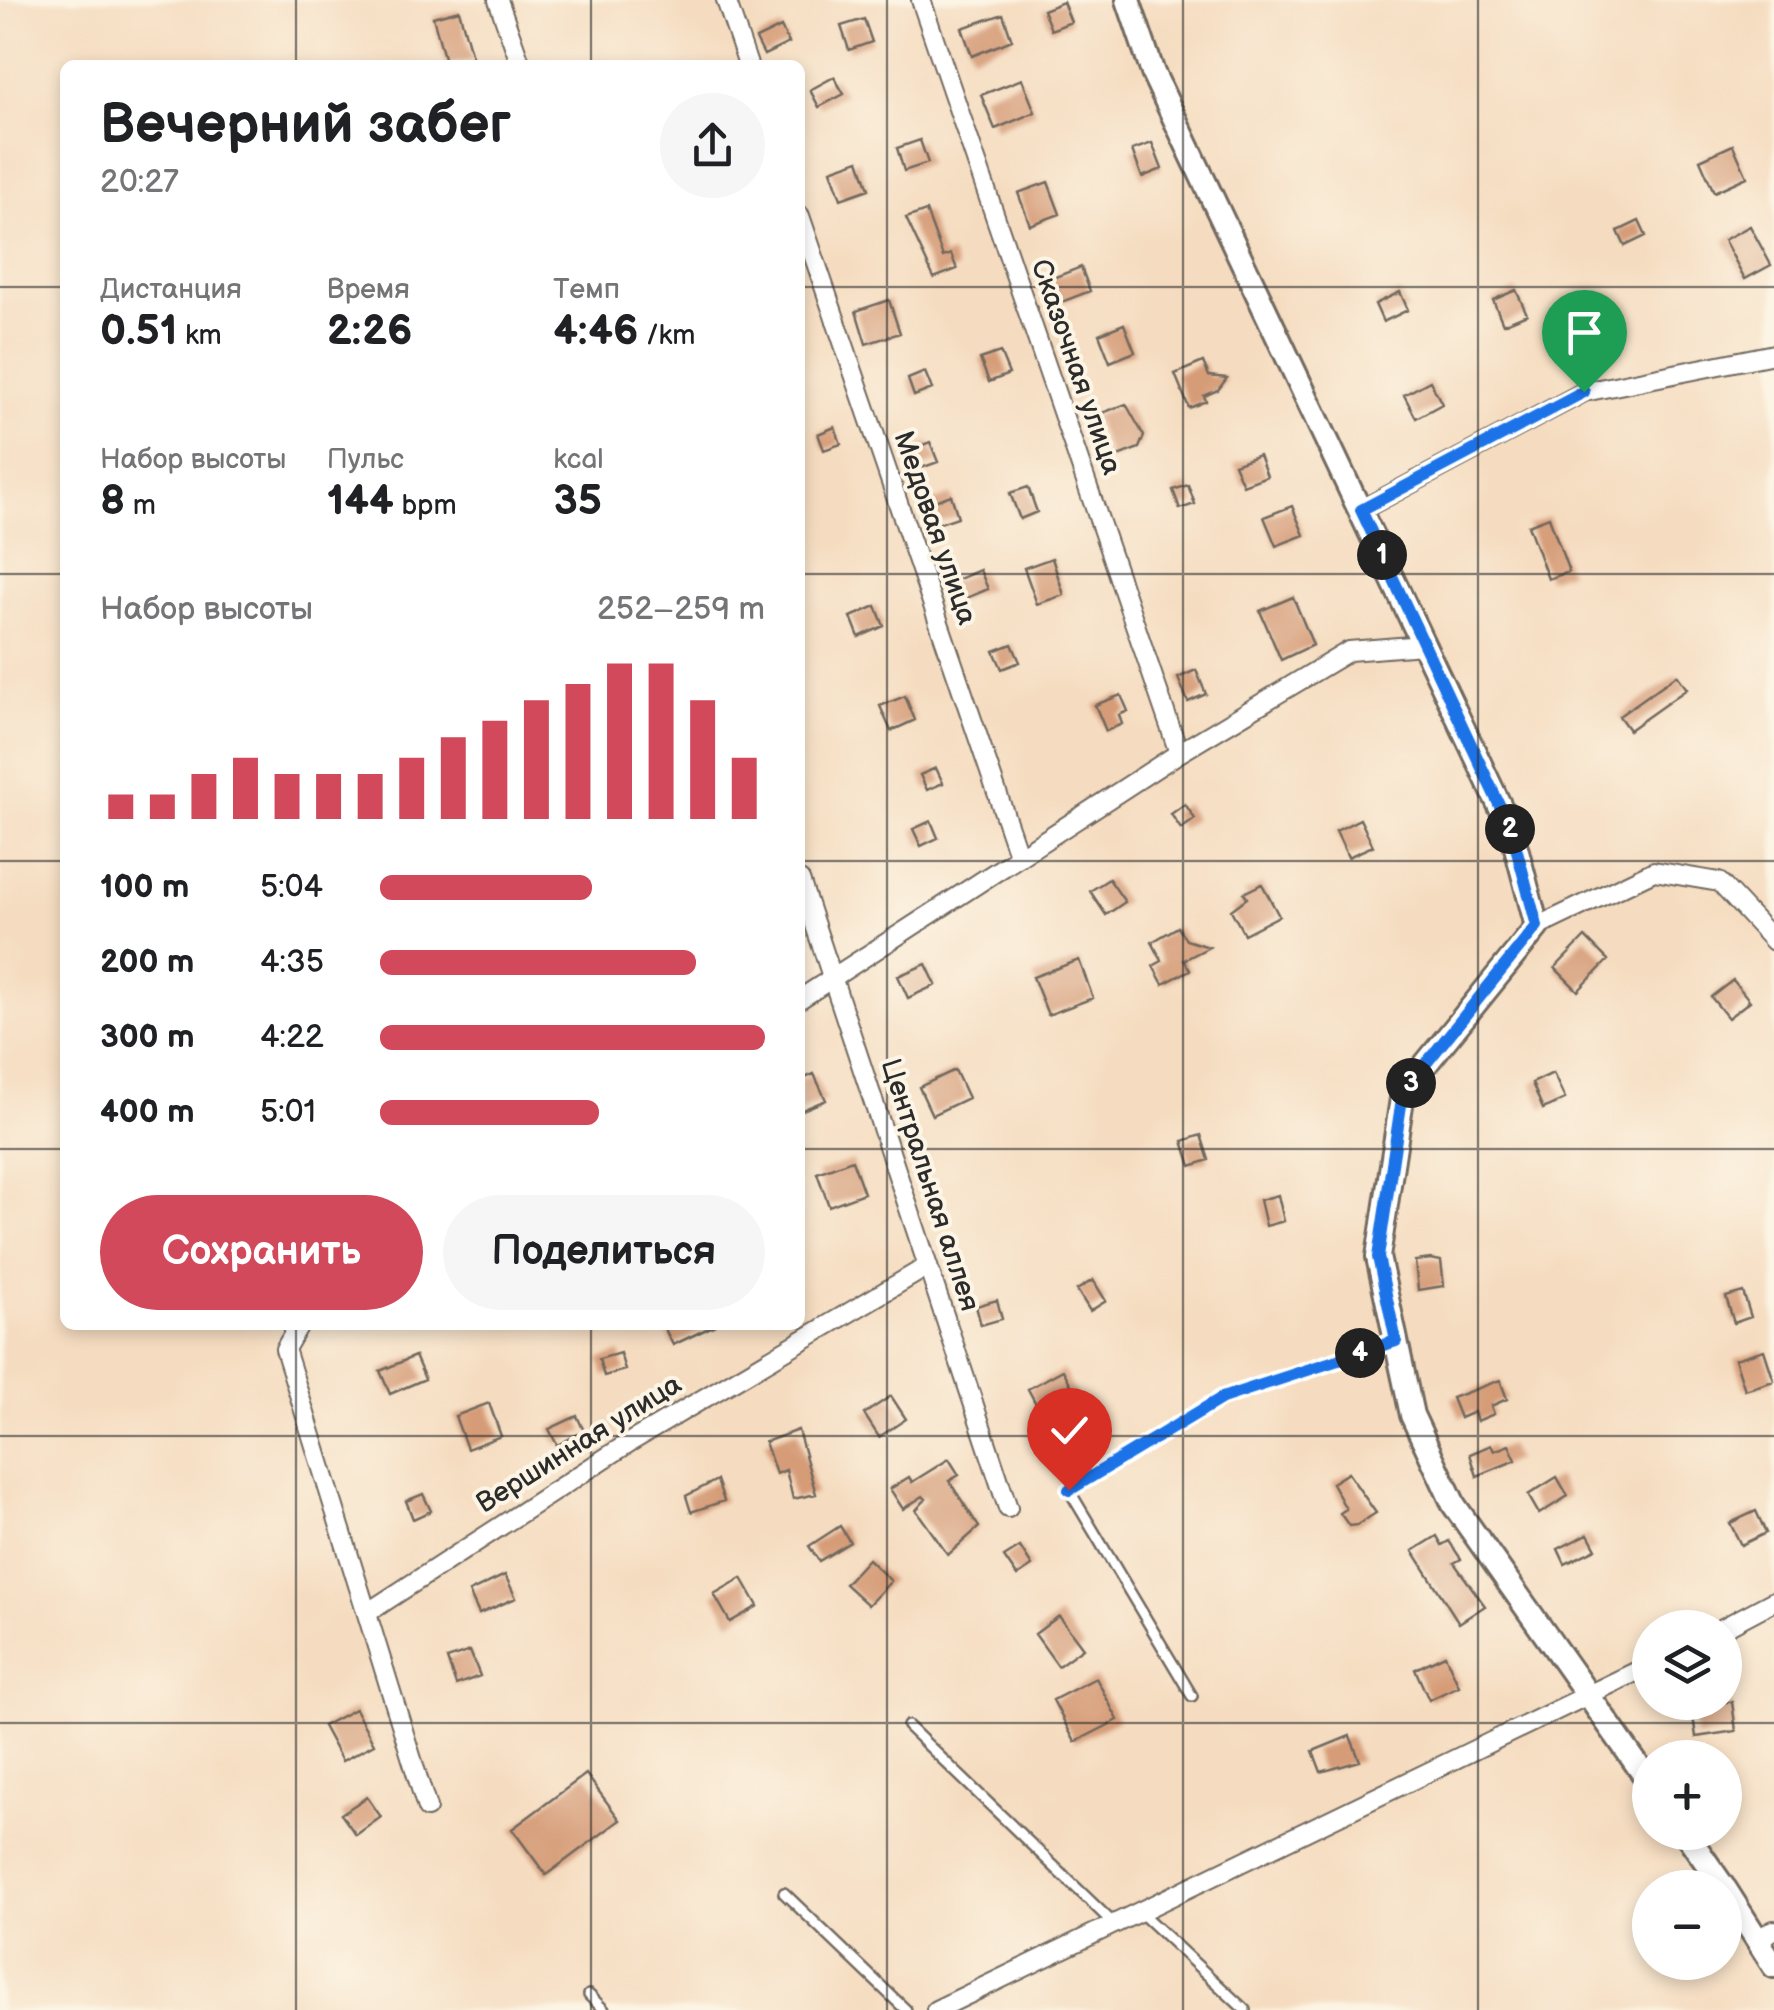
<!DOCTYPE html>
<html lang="ru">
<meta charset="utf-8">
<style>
:root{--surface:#fff;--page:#f6f6f6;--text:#202124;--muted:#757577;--accent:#d1495b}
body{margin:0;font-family:"Balsamiq Sans",sans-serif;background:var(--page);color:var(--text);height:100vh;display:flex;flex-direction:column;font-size:38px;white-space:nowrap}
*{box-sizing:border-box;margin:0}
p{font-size:32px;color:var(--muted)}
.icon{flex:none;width:55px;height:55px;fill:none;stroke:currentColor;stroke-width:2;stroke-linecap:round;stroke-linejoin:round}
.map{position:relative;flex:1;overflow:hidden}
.panel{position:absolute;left:60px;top:60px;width:745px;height:1270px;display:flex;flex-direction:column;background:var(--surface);border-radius:15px;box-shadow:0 5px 15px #0003}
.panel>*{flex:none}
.tools{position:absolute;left:1632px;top:1610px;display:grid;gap:20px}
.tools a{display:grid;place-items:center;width:110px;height:110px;border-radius:50%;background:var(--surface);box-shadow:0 5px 15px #0003;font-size:50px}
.pin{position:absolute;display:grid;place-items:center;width:85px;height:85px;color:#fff;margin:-102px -42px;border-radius:50% 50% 50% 0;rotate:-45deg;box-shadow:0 0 10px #0007}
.pin .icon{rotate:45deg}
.km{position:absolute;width:50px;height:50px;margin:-25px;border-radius:50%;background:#222;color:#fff;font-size:28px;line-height:50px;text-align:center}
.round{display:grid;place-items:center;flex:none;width:105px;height:105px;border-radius:52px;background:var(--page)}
.headline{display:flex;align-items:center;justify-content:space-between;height:170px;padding:0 40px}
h1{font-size:55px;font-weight:800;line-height:75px}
.stats{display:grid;grid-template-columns:repeat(3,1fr);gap:15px;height:170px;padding:10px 40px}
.stats div{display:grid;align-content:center}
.stats b{font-size:42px;font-weight:800}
.stats small{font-size:28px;font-weight:400}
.stats p{font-size:28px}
.chart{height:280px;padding:20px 40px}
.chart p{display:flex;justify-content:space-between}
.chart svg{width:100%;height:180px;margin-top:10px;stroke:var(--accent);stroke-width:6}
.action{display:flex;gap:20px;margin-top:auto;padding:20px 40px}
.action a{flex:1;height:115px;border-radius:60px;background:var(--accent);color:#fff;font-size:40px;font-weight:800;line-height:115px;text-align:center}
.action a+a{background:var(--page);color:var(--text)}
ul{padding:0 40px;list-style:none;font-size:32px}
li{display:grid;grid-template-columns:160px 120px 1fr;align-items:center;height:75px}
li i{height:25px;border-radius:12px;background:var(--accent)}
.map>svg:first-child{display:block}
.building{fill:#d69c78}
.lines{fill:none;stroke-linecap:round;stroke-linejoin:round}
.service-casing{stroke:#72695f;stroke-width:14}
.minor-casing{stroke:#72695f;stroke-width:22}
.tertiary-casing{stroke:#72695f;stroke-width:28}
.service{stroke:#fff;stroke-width:9}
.minor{stroke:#fff;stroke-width:18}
.tertiary{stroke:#fff;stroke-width:22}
.route-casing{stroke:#fff;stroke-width:20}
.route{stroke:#1a73e8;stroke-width:12}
.grid{fill:none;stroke:#2b2b2b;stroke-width:2.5;stroke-opacity:0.55}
.labels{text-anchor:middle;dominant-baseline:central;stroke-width:8;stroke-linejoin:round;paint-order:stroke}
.street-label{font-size:28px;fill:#2b2b2b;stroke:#fcf5e5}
</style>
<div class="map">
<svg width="1774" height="2010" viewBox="0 0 1774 2010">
<rect width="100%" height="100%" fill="#fcf5e5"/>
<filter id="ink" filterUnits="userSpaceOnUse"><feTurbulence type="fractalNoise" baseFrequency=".01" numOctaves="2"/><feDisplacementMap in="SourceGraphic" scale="20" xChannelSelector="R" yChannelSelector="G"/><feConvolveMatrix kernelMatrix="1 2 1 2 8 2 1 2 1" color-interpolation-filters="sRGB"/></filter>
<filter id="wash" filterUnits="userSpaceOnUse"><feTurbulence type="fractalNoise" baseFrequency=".0048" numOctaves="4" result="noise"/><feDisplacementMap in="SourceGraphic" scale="40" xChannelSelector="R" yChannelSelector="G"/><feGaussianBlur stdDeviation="2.25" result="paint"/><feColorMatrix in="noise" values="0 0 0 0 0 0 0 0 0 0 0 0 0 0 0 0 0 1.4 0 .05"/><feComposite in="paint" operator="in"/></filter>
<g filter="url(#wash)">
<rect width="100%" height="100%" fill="#f5dcc0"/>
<g id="blocks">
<path class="building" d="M1063 2 1071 22 1051 30 1043 10Z
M459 10 473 60 446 65 433 17Z
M1003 14 1012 40 972 56 962 28Z
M864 19 872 42 849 50 841 26Z
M781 27 789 43 764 55 756 39Z
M834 77 844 94 819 107 810 90Z
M1022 79 1035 112 995 129 981 95Z
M920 140 928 163 904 171 897 148Z
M1152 143 1162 169 1142 177 1132 150Z
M1733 145 1747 177 1714 192 1700 160Z
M859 160 869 189 841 199 831 170Z
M1048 182 1060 214 1030 225 1018 193Z
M926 211 943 257 951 254 957 269 934 278 906 218Z
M1639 221 1646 236 1625 246 1618 231Z
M1750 226 1771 265 1745 279 1724 240Z
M1081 267 1090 291 1054 305 1045 281Z
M1516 290 1527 314 1503 324 1493 300Z
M1400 292 1408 310 1383 322 1375 304Z
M889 300 900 333 866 344 856 311Z
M1124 324 1135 352 1110 362 1099 334Z
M1000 352 1009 374 989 382 980 359Z
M1203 362 1209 376 1227 378 1218 390 1204 396 1206 401 1189 408 1175 374Z
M925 372 932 389 914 396 908 379Z
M1430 381 1442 404 1416 418 1404 395Z
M1126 404 1144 436 1139 448 1110 459 1094 416Z
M835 427 841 444 824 450 818 434Z
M930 442 938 462 913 471 905 452Z
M1259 455 1267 476 1243 485 1234 464Z
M1188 485 1195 504 1180 509 1173 490Z
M1028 487 1037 512 1020 519 1010 493Z
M951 495 958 517 934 525 926 504Z
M1292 506 1304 535 1276 546 1264 517Z
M1549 517 1569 572 1548 579 1528 525Z
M1052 558 1064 595 1037 604 1024 568Z
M980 570 988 589 957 602 949 583Z
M1293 597 1313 645 1281 660 1260 611Z
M876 606 884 626 859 637 851 617Z
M1012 644 1020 662 1002 669 994 651Z
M1196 670 1206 694 1188 702 1178 678Z
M1677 675 1687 689 1629 730 1619 716Z
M1121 695 1128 711 1119 715 1122 724 1106 731 1095 705Z
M905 696 915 720 891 731 880 706Z
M936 768 943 783 927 790 920 775Z
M1185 804 1195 819 1181 829 1171 814Z
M1360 819 1373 846 1348 857 1336 831Z
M931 821 938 838 921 846 913 829Z
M1109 879 1125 902 1106 915 1090 891Z
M1262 884 1279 916 1244 934 1231 910 1247 898 1244 893Z
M1178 927 1186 940 1209 947 1184 960 1190 970 1163 984 1153 966 1162 961 1152 942Z
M1585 937 1608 960 1578 991 1555 968Z
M1079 960 1093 998 1048 1015 1033 977Z
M926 964 936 985 908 998 898 976Z
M1733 980 1750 1001 1728 1018 1711 997Z
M955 1070 968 1098 932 1115 919 1087Z
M1553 1073 1565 1099 1543 1109 1532 1083Z
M814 1074 826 1100 800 1111V1080Z
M1201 1135 1209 1160 1191 1166 1183 1141Z
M852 1160 864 1193 829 1206 817 1173Z
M1278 1195 1284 1221 1266 1226 1260 1200Z
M1431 1259 1441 1261 1444 1286 1418 1290 1415 1261Z
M1093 1280 1106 1301 1090 1311 1077 1290Z
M1743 1292 1751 1317 1734 1323 1726 1297Z
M997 1300 1002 1319 981 1325 976 1306Z
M663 1325H715L673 1345Z
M1764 1350 1774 1381 1745 1390 1735 1359Z
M620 1353 625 1370 604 1376 599 1359Z
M415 1356 425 1379 390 1394 380 1371Z
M1063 1370 1076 1394 1041 1413 1028 1389Z
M1500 1380 1507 1399 1491 1406 1494 1414 1477 1421 1474 1412 1460 1418 1452 1398Z
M891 1396 906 1419 879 1437 864 1414Z
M489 1403 501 1436 467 1449 455 1416Z
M577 1416 584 1431 557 1445 549 1429Z
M798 1430 816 1494 793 1499 786 1470 776 1474 765 1442Z
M1491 1445 1494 1451 1509 1445 1516 1460 1477 1476 1470 1454Z
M949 1459 959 1475 949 1481 979 1527 948 1555 916 1510 926 1499 923 1496 903 1509 890 1489 909 1477 912 1482Z
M1348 1473 1376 1513 1357 1525 1349 1526 1340 1513 1346 1509 1332 1483Z
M1557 1477 1568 1496 1539 1514 1528 1495Z
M717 1480 724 1501 691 1512 686 1496Z
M423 1494 431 1511 413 1519 406 1501Z
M1756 1511 1766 1533 1741 1545 1730 1523Z
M840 1526 850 1542 819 1561 809 1546Z
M1588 1534 1596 1549 1565 1564 1558 1549Z
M1437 1536 1442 1545 1449 1541 1461 1559 1454 1563 1485 1606 1459 1623 1413 1551Z
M1020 1547 1032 1566 1017 1576 1004 1557Z
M868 1559 891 1581 868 1605 845 1584Z
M505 1575 516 1598 479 1614 469 1592Z
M742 1578 758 1606 730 1622 714 1594Z
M1059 1616 1083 1648 1058 1666 1035 1634Z
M470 1651 480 1676 456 1685 447 1659Z
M1445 1655 1459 1686 1429 1700 1415 1669Z
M1096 1678 1118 1720 1075 1742 1053 1700Z
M1691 1702H1732L1736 1731 1696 1737Z
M355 1709 374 1744 342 1761 323 1726Z
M1350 1736 1360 1761 1321 1772 1313 1751Z
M586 1774 620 1820 546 1875 512 1829Z
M367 1797 381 1817 356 1835 341 1814Z"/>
</g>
</g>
<g filter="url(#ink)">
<use href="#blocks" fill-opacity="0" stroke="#72695f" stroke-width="2.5"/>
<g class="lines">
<defs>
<path id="service" d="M1192 1696 1069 1490 1221 1398 1396 1341
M908 1726 1113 1923
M784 1893 906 2010
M1141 1913 1245 2010
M589 1995 604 2010"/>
<path id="minor" d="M498 0 521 65
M726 0 748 65
M921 0 1179 753
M800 216 1019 857
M1361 510 1584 392 1774 354
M800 880 1008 1508
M1537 927 1654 871 1719 882 1774 941
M800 999 1179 753 1349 651 1423 645
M299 1325 285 1349 427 1808
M367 1613 630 1442 928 1266
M1723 1628 1774 1601
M1759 1938 1774 1930
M936 2010 1650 1665"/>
<path id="tertiary" d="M1128 0 1153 73 1512 832 1537 927 1403 1092 1378 1257 1412 1415 1454 1505 1650 1783
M1685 1832 1724 1888
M1725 1889 1774 1966"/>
</defs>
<use href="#service" class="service-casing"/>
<use href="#minor" class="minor-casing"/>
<use href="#tertiary" class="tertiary-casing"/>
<use href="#service" class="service"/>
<use href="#minor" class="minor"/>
<use href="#tertiary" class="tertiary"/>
</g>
</g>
<g class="lines" filter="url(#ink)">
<defs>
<path id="route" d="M1069 1490 1222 1398 1396 1341 1378 1257 1403 1092 1537 926 1512 832 1361 510 1584 392"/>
</defs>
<use href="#route" class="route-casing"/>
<use href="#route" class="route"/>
</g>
<path class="grid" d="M296 0V65M591 0V65M887 0V2010M1183 0V2010M1478 0V2010M0 287H65M800 287H1774M0 574H65M800 574H1774M0 861H65M800 861H1774M0 1149H65M800 1149H1774M296 1325V2010M591 1325V2010M0 1436H1774M0 1723H1774"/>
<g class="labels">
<g class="street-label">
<text transform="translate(1076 367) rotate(71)">Сказочная улица</text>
<text transform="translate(935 528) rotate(71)">Медовая улица</text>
<text transform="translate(930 1185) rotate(72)">Центральная аллея</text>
<text transform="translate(579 1444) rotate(-32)">Вершинная улица</text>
</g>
</g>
</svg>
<div class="tools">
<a><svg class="icon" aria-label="layers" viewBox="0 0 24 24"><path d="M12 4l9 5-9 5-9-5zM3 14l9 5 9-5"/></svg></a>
<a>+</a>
<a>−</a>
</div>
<div class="pin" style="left:1584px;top:392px;background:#1e9e55"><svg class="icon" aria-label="arrive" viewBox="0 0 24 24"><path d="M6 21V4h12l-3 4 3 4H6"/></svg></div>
<div class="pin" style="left:1069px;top:1490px;background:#d93025"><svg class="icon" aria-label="check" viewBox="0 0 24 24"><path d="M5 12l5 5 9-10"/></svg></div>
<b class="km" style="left:1382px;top:555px">1</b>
<b class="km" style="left:1510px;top:829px">2</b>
<b class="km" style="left:1411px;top:1083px">3</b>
<b class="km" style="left:1360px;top:1353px">4</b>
<section class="panel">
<div class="headline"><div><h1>Вечерний забег</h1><p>20:27</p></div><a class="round"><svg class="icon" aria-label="share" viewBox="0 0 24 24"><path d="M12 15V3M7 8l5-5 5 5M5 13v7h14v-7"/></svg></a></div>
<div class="stats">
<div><p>Дистанция</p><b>0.51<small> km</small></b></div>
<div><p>Время</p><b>2:26</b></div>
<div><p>Темп</p><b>4:46<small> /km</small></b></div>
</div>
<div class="stats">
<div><p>Набор высоты</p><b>8<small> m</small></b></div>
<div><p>Пульс</p><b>144<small> bpm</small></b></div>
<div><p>kcal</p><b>35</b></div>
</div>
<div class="chart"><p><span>Набор высоты</span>252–259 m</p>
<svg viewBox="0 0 160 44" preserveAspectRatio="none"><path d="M5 44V38M15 44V38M25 44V33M35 44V29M45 44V33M55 44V33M65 44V33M75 44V29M85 44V24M95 44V20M105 44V15M115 44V11M125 44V6M135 44V6M145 44V15M155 44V29"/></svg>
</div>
<ul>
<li><b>100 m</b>5:04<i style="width:55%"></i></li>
<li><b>200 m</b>4:35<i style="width:82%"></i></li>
<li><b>300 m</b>4:22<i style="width:100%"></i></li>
<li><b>400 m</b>5:01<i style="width:57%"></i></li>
</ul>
<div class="action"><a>Сохранить</a><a>Поделиться</a></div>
</section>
</div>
